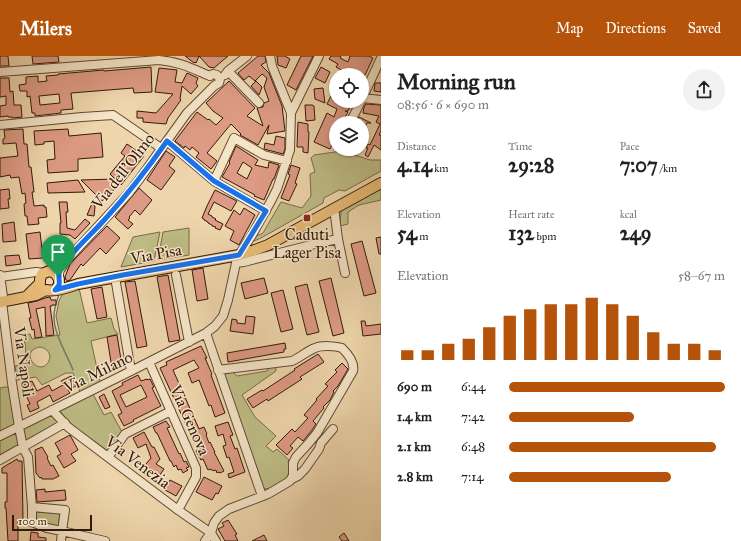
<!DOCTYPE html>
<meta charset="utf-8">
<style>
:root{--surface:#fff;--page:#f2f2f2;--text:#222;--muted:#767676;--accent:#b45309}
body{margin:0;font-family:"IM FELL Great Primer",serif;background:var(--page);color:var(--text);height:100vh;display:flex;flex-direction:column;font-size:15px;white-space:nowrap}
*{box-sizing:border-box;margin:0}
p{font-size:13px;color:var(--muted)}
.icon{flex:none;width:22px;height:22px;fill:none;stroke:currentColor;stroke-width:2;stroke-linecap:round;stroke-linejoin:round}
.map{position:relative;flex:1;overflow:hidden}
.sheet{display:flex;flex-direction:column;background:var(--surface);width:360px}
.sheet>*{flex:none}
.fabs{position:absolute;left:329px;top:12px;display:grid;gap:8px}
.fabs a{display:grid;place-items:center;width:40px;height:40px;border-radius:50%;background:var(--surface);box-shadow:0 1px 3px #0004;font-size:20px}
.scale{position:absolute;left:12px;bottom:10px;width:80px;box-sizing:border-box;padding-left:4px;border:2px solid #331a0a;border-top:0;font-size:11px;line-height:14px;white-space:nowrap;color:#331a0a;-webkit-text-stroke:3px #f4e4c8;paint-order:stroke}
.pin{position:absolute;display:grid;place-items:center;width:34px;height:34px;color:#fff;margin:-41px -17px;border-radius:50% 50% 50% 0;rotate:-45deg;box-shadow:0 0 4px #0007}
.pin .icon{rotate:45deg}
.round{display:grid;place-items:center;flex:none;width:42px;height:42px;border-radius:21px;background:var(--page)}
.head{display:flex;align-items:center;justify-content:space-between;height:68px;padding:0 16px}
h1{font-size:22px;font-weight:700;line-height:30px}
.metrics{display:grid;grid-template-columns:repeat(3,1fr);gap:6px;height:68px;padding:4px 16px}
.metrics div{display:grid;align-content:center}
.metrics b{font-size:20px;font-weight:700}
.metrics small{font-size:11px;font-weight:400}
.metrics p{font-size:11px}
.chart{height:112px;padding:8px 16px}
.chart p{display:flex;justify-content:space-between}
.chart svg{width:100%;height:72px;margin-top:4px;stroke:var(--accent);stroke-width:6}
ul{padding:0 16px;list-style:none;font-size:13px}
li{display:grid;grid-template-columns:64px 48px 1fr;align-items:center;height:30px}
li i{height:10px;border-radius:5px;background:var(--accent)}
header{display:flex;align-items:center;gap:24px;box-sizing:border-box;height:56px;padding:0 20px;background:var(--accent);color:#fff}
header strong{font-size:19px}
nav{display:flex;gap:22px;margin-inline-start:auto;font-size:14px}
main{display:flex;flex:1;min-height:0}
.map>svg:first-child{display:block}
.green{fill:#bebc85;stroke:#786b48;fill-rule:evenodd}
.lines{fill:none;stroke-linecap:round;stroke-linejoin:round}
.stream{stroke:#71796e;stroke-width:1.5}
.building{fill:#dd9a84;stroke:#331a0a;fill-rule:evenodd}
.minor-casing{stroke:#624932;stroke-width:10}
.major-casing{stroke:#331a0a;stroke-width:12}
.minor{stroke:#f4e4c8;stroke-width:8}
.major{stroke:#e7ba76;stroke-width:10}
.route-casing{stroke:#fff;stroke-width:8}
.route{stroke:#1a73e8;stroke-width:5}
.poi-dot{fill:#8f2418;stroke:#f4e4c8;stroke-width:1.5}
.labels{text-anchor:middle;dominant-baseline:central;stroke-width:3;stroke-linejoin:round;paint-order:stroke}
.street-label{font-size:16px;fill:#331a0a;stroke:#f4e4c8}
.poi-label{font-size:16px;fill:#331a0a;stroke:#f4e4c8}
</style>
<header>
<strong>Milers</strong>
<nav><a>Map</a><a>Directions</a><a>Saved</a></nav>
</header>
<main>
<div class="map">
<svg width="381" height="485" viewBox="0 0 381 485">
<rect width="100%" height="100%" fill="#eed5ab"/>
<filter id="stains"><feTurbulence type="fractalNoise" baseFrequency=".005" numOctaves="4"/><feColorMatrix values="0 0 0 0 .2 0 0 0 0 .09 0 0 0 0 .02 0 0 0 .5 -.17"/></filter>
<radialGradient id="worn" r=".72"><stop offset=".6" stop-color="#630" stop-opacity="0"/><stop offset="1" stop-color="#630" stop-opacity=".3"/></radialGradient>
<path class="green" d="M342 95 370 104H381V115L345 135 339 134 324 142 323 147 261 182 252 186 254 181 263 177 281 146 302 152 311 140 310 118 315 116 311 102 314 99Z
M381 130V144L359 149 348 156V168L340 170 341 155 343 150Z
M189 172V199L158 204 163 176Z
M160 176 154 205 121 211 133 181Z
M79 232 87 267 111 262 114 273 118 278 91 285 100 326 80 336 73 317H66L42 329 36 321 17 324 15 310 27 308 24 279 30 278 32 283 60 279 56 260 59 245 64 235ZM40 291C47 292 52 298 49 305 40 323 17 295 40 291Z
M270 310 275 311 276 313V315L242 339 255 361 276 380 266 390 273 396 277 393 289 404 288 406C293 417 287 423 278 428 274 430 270 433 265 433L262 430 224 320V318L233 316 237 320 267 315Z
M5 331H9L16 367 0 375V332Z
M93 338 104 359 111 356 122 376 108 395 69 367 60 355Z
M52 358 59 366 24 386 23 374 24 372Z
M16 376 19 389 0 400V384Z
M35 456 60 457 58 473 33 466Z"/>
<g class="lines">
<path class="stream" d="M59 238C57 245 54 252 54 260 53 276 67 299 73 314"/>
</g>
<path class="building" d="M0 0H8L9 10H0Z
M32 0H58L59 6 33 8Z
M185 0H228L214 12 209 11 199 0 196 7 195 6 194 7Z
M258 0H265L266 6 261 9 269 17 282 50 285 75 267 78 269 69 258 89 240 79 241 78 231 68 207 97 217 105 211 113 196 101 199 97 192 91 190 94 185 90 184 92 175 85 197 56 208 64 209 63 216 69 223 62 213 55 206 47 229 25 255 52 247 60 263 70 257 52 263 51 264 47 269 45 264 31 267 22 262 18 255 25 249 20 244 24 238 17Z
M277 0H285L290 3 286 12 278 9Z
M301 0H313L296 34 287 29Z
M331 0H341L340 2 348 6 350 0H369L373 2 365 19H351L336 11 338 8 329 3Z
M151 11 152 36 134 37 133 32 71 37 73 53 61 54V57L35 60V57H32L30 40 27 41V35H20L19 29 26 28V21L38 20V26L47 25 46 20 58 19V18L104 14V15ZM59 38 60 47 40 49 39 40Z
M321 11 330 16 325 27 315 22Z
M159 12 177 14 175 26 182 27 187 17 198 22 196 27 198 30 191 38 182 30 180 43 181 44 168 62 166 68 143 66V62H137V55L156 57 173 38 155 36Z
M0 22H9L10 36 13 35 14 49H21L22 61 12 62V61H8V60L0 61V50L6 49V40L0 41Z
M256 25 262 31 259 39 251 30Z
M375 27H381V36L374 35Z
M336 30V45H353L348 55H345L348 56 342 67H336V80L330 93 314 86 327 57 334 61 337 53 327 48Z
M323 32 325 47 315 43 314 33Z
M366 48 381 49V75L379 79H381V94L374 89 368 101 365 99 368 92H366L368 88 370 89 380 68 376 66 379 60 363 57 364 51Z
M305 49H312L314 50 315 64 306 65Z
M359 61 371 67H367L362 77V67H356Z
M298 66 308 68V76H309L308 97 303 96V91H297Z
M23 73 24 88H27L29 111H31L34 136H32L34 150 44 149V151H46L47 161 38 162 39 168 28 169 27 160H25L24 148 26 147 25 137 22 138 19 121 11 122 10 119 0 121V102L18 100 16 87 3 88V83L5 82 4 74Z
M68 73 69 80 101 77 103 101 78 103V115L48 117 47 104 55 103 54 85 44 86V88L35 89 34 75Z
M276 80 285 82V93L283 98 264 93 265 87 274 89Z
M127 88 144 100 121 129 120 128 102 145 81 124 115 123 110 118 125 100 121 97Z
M236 90 258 104 255 109 268 112 269 106 279 109 274 123H273L264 144 254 140 255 139 222 121 230 107 229 106ZM243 106 252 112 247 123 237 117Z
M166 95 175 101 169 110 175 115 161 134 147 124Z
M291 109 300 112 295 127 297 128 289 145 281 142 290 119 288 118Z
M78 124 85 136 48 137 47 127Z
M139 132 152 144 140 159 135 154 129 161 130 162 128 164 133 168 128 173 115 161Z
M9 133 10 143H8L9 152 0 153V134Z
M215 134 237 145 231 155 214 146 208 158 212 160V161L216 163 215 164 223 168 220 174 215 172 216 171 212 170V169L208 167V166L204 164V163L202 162 207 150Z
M93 145 95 151 94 160 87 159Z
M59 146H67L68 156H66L67 172 75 174 85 163 90 167 75 183 70 179 60 178V167H61Z
M244 152 255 159 239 189 230 184 234 175 225 170 234 154 240 159Z
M14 166 16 185 3 186 2 168Z
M107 170 120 182 106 198 100 192 83 210 81 208 70 224 68 225 66 224 65 221 70 208Z
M40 176 43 202 29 203 26 178Z
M381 181V198H379L376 182Z
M362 185 376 237 364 240 351 188Z
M19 199 21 208 6 210 5 200Z
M203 212 208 243 197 245 192 214Z
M168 219 180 284 169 286 157 221Z
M264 222 268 237 245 243 241 227Z
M331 222 344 277 333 280 319 225Z
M135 225 147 290 137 292 125 226Z
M307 228 319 276 307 279 295 231Z
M102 231 107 261 97 263 91 233Z
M283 234 293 273 281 276 271 237Z
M50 241 51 244H56V249H52V250H50L54 279 46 280 45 251 36 253 42 281 35 282 34 273 32 274 29 262H31L28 247 37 245 45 242Z
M246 260 255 261 253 278 230 275 232 263 237 264V267L245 268Z
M361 265H365L366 270 381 268V278L363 280Z
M117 279 122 310 112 312 107 281Z
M285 287 286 293H284V296L228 306 227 297Z
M201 290 207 302H205L212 318 211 319 225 357 215 361 211 349 209 350 199 324 192 327 188 317 199 312 194 304 173 314 199 373 204 371 207 378 206 379 209 387 210 386 215 396H214L224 415 220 417 219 416 217 417 216 414 214 415 213 414H211L210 413 208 414 203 403 201 404 196 395 203 391 200 384 194 386 160 312 167 309 166 306Z
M318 298 324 306 300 321 302 323 268 345 267 343 253 352 247 343 262 334 263 335 295 314 294 313Z
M342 307 348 313 338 330 333 335 334 336 330 344 323 351 324 352 313 365 316 368 312 374 303 385 298 381 290 390 293 392 287 399 276 389 292 373 295 376 308 362 304 359 317 344 316 343 328 330 325 328 337 316 335 314Z
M138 319 141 325 147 323 148 324 150 323 154 331 152 332 161 350 133 364 134 365 124 370 118 359 122 357 112 335 123 329 122 327ZM141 329 147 341 126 351 120 339Z
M71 320 76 330 68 334 70 337 53 346 50 339 37 346 39 352 30 356 27 349 30 348 26 339 28 338 23 329 32 325 37 335 49 329 52 335 63 329 61 325Z
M104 338 110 351 105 353 99 341Z
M166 365 170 371 167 372 179 398 180 397 184 406 186 405 189 411 186 412 188 414 183 417 181 413 178 414 176 409 174 411 171 405H170L157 377H156L153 371Z
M228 366 233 379 230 380 235 393 237 392 245 416 229 422 228 418 234 416 229 401 227 402 223 390 226 389 223 378 218 380 215 370Z
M144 376 152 391H154L160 403 156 408 164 413 155 426 140 415 151 402 146 388 138 392 133 382Z
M70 379 78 394 71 398 76 405 64 412 57 400 61 398 55 387Z
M42 391 48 401 47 402 51 410 53 409 59 420 53 423H42L41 421 40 422 36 417 35 394Z
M17 403 18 405H22L23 463H18V485H8L6 452H5V446H7V417H2V412Z
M204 421 222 430 218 438 216 437 212 444 196 436Z
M170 424 182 430 176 440 165 434Z
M45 433V436L65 434 66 444 37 446 36 434Z
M228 464 237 478 235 479 238 485H225L218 473 224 470 222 467Z
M31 476 38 477V481L46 482V485H30Z
M344 477 349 485H342L339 481Z
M264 479 267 485H252Z"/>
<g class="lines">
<defs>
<path id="minor" d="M228 15 259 47
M0 16 159 4C180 6 191 12 210 20
M225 19 228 15 247 0
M363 42 381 44
M362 43 381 2
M291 57 319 0
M350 67 361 45
M0 69 82 61 113 59 158 90
M167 85 214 125 266 155
M214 125 234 82 264 99 287 105
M334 152 338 183
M236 207 244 206 319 187 338 183 345 217
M0 219 3 241
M176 219 189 286
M58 220 60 214 66 205 128 138 141 121 187 57 214 30 219 27 220 23 217 19 213 18 210 20
M0 221 36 216 44 217
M116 227 131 315
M2 246 12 327 19 371 23 392 28 401 32 451V466L47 472 62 475 65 454 32 451
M149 306 196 412V421L178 454
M52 354 68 371 178 454 211 477 216 485
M0 380 131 315 206 277
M108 401 125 378 171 355
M0 404 65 367
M290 424 298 420 305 413 319 393 321 387 333 373
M262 440 206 277 215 270 223 260 228 244 236 207 239 199 252 179 271 145 277 133 290 94 291 57 272 10 270 0
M61 485 62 475 105 485
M205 485 211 477 214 467 219 460 229 453 268 438 280 431 290 425 293 419V407L296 401 308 388 317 377 353 315C355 307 348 298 342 292 336 290 322 289 315 292 307 295 301 301 292 305L218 314"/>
<path id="major" d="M28 239 40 227V223L42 218 49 215 55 217 59 223V229L55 234
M0 246 36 239 46 234C56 236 69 231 78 228L239 199 255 194 268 189 381 127"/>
</defs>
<use href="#minor" class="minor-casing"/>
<use href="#major" class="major-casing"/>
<use href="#minor" class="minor"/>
<use href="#major" class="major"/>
</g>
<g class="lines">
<defs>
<path id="route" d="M167 85 214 125 266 155 239 199 123 219 78 228 55 234C61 228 59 228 59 220 58 216 62 210 65 207 77 190 93 177 106 162 129 137 148 112 167 85Z"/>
</defs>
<use href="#route" class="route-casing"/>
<use href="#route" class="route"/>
</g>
<rect class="poi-dot" x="303" y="158" width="8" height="8" rx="2"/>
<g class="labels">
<g class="street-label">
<text transform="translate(123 115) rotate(-52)">Via dell'Olmo</text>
<text transform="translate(156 198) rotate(-10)">Via Pisa</text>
<text transform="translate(24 306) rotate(82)">Via Napoli</text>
<text transform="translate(98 316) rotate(-26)">Via Milano</text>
<text transform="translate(190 364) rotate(66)">Via Genova</text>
<text transform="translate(138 406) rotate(37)">Via Venezia</text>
</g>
<g class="poi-label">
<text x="307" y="178">Caduti<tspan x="307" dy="18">Lager Pisa</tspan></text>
</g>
</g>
<rect width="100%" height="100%" filter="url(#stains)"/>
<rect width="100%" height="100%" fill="url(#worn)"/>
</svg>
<div class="fabs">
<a><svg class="icon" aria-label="locate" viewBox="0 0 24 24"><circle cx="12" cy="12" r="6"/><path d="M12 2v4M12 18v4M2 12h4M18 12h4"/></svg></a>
<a><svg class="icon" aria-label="layers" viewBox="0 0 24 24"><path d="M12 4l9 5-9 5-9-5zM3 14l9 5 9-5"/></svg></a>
</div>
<div class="scale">100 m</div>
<div class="pin" style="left:58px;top:220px;background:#1e9e55"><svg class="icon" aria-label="arrive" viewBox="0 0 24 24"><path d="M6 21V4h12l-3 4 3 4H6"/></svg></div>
</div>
<section class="sheet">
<div class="head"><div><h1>Morning run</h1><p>08:56 · 6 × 690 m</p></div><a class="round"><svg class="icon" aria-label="share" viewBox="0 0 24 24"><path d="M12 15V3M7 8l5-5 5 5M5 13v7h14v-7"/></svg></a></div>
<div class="metrics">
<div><p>Distance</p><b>4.14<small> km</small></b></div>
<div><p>Time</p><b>29:28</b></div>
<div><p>Pace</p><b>7:07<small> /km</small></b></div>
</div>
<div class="metrics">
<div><p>Elevation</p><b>54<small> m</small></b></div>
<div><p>Heart rate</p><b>132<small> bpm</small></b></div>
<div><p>kcal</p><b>249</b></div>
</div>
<div class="chart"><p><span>Elevation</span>58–67 m</p>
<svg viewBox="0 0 160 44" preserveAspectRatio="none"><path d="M5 44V38M15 44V38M25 44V34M35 44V31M45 44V24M55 44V17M65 44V13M75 44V10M85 44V10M95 44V6M105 44V10M115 44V17M125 44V27M135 44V34M145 44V34M155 44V38"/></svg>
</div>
<ul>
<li><b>690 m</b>6:44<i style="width:100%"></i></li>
<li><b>1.4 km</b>7:42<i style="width:58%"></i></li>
<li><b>2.1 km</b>6:48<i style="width:96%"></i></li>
<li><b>2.8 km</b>7:14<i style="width:75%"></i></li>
</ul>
</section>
</main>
